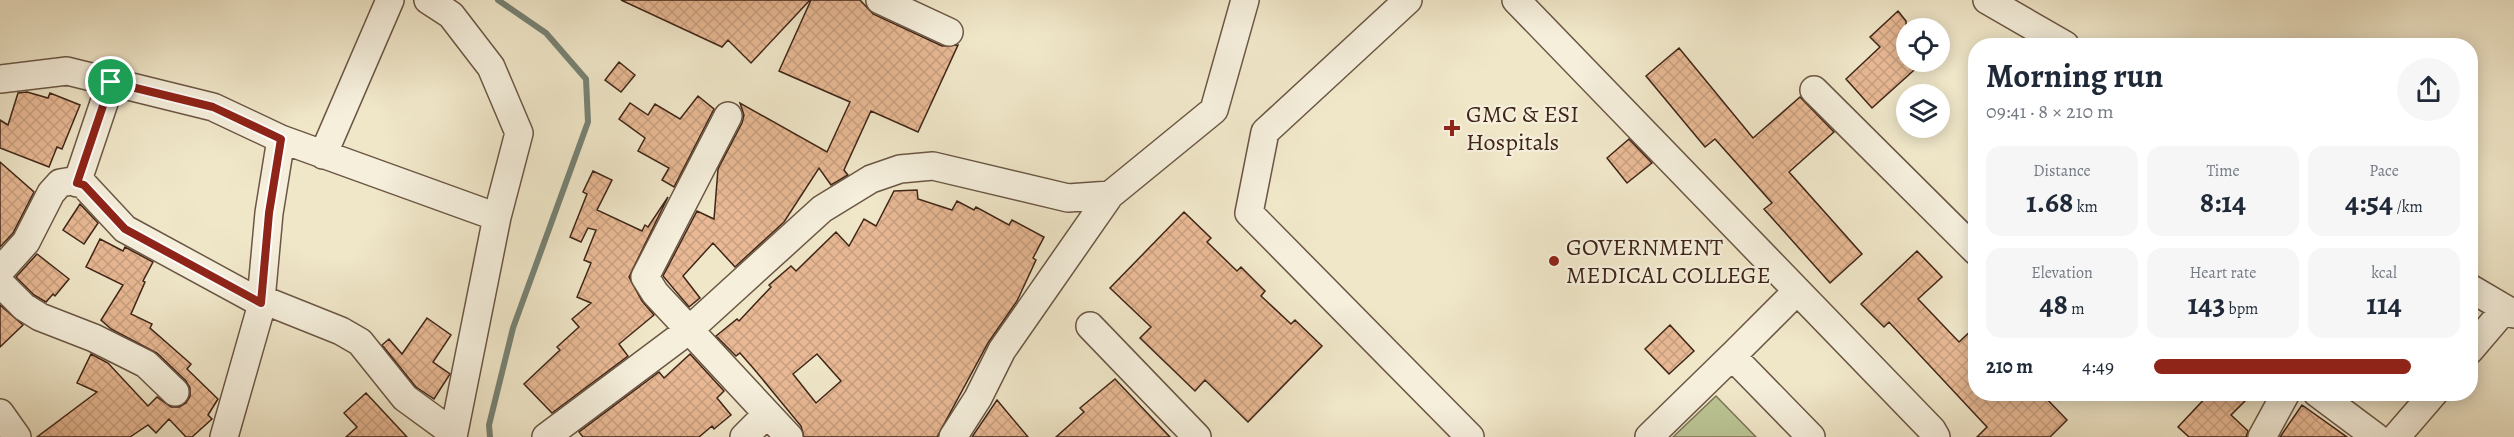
<!DOCTYPE html>
<meta charset="utf-8">
<style>
:root{--surface:#fff;--page:#f6f6f7;--text:#1f2937;--muted:#747a83;--accent:#8f2418}
body{margin:0;font-family:Alegreya,serif;background:var(--page);color:var(--text);height:100vh;display:flex;flex-direction:column;font-size:22px;white-space:nowrap}
*{box-sizing:border-box;margin:0}
p{font-size:20px;color:var(--muted)}
.icon{flex:none;width:33px;height:33px;fill:none;stroke:currentColor;stroke-width:2;stroke-linecap:round;stroke-linejoin:round}
.map{position:relative;flex:1;overflow:hidden}
.sheet{position:absolute;left:1968px;top:38px;width:510px;height:363px;display:flex;flex-direction:column;background:var(--surface);border-radius:24px;box-shadow:0 3px 15px #0003}
.sheet>*{flex:none}
.controls{position:absolute;left:1896px;top:18px;display:grid;gap:12px}
.controls a{display:grid;place-items:center;width:54px;height:54px;border-radius:50%;background:var(--surface);box-shadow:0 3px 15px #0003;font-size:30px}
.pin{position:absolute;display:grid;place-items:center;width:51px;height:51px;color:#fff;margin:-26px;border:3px solid #fff;border-radius:50%;box-shadow:0 2px 6px #0007}
.round{display:grid;place-items:center;flex:none;width:63px;height:63px;border-radius:32px;background:var(--page)}
.summary{display:flex;align-items:center;justify-content:space-between;height:102px;padding:0 18px}
h1{font-size:33px;font-weight:700;line-height:45px}
.metrics{display:grid;grid-template-columns:repeat(3,1fr);gap:9px;height:102px;padding:6px 18px}
.metrics div{display:grid;align-content:center;border-radius:15px;background:var(--page);text-align:center}
.metrics b{font-size:30px;font-weight:700}
.metrics small{font-size:16px;font-weight:400}
.metrics p{font-size:16px}
ul{padding:0 18px;list-style:none;font-size:20px}
li{display:grid;grid-template-columns:96px 72px 1fr;align-items:center;height:45px}
li i{height:15px;border-radius:8px;background:var(--accent)}
.map>svg:first-child{display:block}
.green{fill:#bbc595;stroke:#7d7556;stroke-width:1.5}
.lines{fill:none;stroke-linecap:round;stroke-linejoin:round}
.stream{stroke:#768274;stroke-width:6}
.building{fill:url(#building-cross-hatch);stroke:#3f2518;stroke-width:1.5;fill-rule:evenodd}
.minor-casing{stroke:#6b5644;stroke-width:30}
.minor{stroke:#f5efdc;stroke-width:27}
.route-casing{stroke:#fff;stroke-width:12}
.route{stroke:#8f2418;stroke-width:8}
.poi-dot{fill:#8f2418;stroke:#f5efdc;stroke-width:2}
.labels{text-anchor:middle;dominant-baseline:central;stroke-width:4.5;stroke-linejoin:round;paint-order:stroke}
.poi-label{font-size:24px;fill:#3f2518;stroke:#f5efdc;text-anchor:start}
</style>
<div class="map">
<svg width="2514" height="437" viewBox="0 0 2514 437">
<defs>
<pattern id="building-cross-hatch" width="8" height="8" patternUnits="userSpaceOnUse" patternTransform="scale(1.5)"><rect width="8" height="8" fill="#e8b994"/><path d="M0 0l8 8M0 8l8-8" fill="none" stroke="#c89f7f"/></pattern>
</defs>
<rect width="100%" height="100%" fill="#f0e7c9"/>
<filter id="stains"><feTurbulence type="fractalNoise" baseFrequency=".00333" numOctaves="4"/><feColorMatrix values="0 0 0 0 .2 0 0 0 0 .09 0 0 0 0 .02 0 0 0 .5 -.17"/></filter>
<radialGradient id="worn" r=".72"><stop offset=".6" stop-color="#630" stop-opacity="0"/><stop offset="1" stop-color="#630" stop-opacity=".3"/></radialGradient>
<path class="green" d="M1716 396 1756 437H1673Z"/>
<g class="lines">
<path class="stream" d="M490 437 489 425 513 328 588 122 586 79 546 33 498 0"/>
</g>
<path class="building" d="M621 0H810L751 63 728 40 722 47Z
M811 0H860L873 14 942 46 958 45 918 132 871 111 844 170 848 175 831 185 819 168 784 222 735 267 713 243 683 276 700 298 689 307 663 276 697 211 714 219 718 169 742 123 744 115 740 103 827 152 850 102 779 71Z
M1898 11 1906 21V62H1923L1872 108 1846 79 1880 47 1870 37Z
M1679 48 1753 138 1800 97 1834 132 1789 172 1862 254 1830 283 1764 209 1772 203 1715 139 1705 147 1646 76Z
M619 62 635 75 621 92 605 80Z
M27 92 48 98 50 93 80 105 62 149 57 147 49 167 0 148V120L8 125 18 93Z
M698 96 714 109 674 187 662 180 669 168 638 151 645 138 619 119 630 103 648 115 655 104 680 119Z
M1629 139 1652 163 1627 183 1607 158Z
M0 162 34 192 13 233 0 247Z
M593 171 612 180 597 210 642 231 645 225 648 227 668 197 629 277 642 301 654 315 619 344 628 356 552 413 524 384 560 350 557 347 579 327 572 319 591 303 577 297 591 263 584 260 596 230 588 228 581 242 570 237 587 194 583 192Z
M917 190 918 199 952 210 957 201 974 210 976 207 1009 225 1012 220 1044 237 1033 258 1036 260 1017 301 988 343 937 437H804L801 426 754 369 740 353 736 356 716 336 737 319 739 321 771 287 769 285 791 266 796 271 836 232 849 246 864 219 876 226 894 191ZM817 354 841 381 816 403 793 374Z
M80 204 98 223 84 244 63 230Z
M1184 212 1211 238 1207 242 1237 271 1241 267 1265 291 1261 296 1291 324 1295 320 1322 346 1248 422 1205 380 1195 391 1140 338 1151 327 1110 288Z
M100 239 123 251 125 247 153 262 143 281 145 282 131 314 152 324 150 328 191 364 187 369 218 399 208 415 212 419 192 437H186L169 419 156 433 148 425 130 437H37L97 392 77 383 91 354 108 363 148 406 157 397 171 407H179L186 403 190 396V388L186 381 157 353 111 329 101 320 123 285 86 267Z
M1917 251 1942 277 1918 299 1959 342 1976 326V393H2009L2015 400 2022 393H2041L2067 420 2050 437H1977L1987 427 1889 322 1884 327 1861 304Z
M37 254 69 279 55 296 53 294 46 302 34 295 16 277Z
M0 305 23 325 0 347Z
M427 318 451 335 433 362 450 374 434 399 416 387 382 345 389 339 402 354Z
M1670 325 1694 351 1669 374 1645 349Z
M690 354 724 391 717 398 731 415 714 429 712 426 699 437H583L579 432 659 372 664 378Z
M1115 379 1170 437H1056L1084 412 1080 408Z
M366 393 407 437H346L357 427 344 413Z
M2210 393H2253L2231 415 2248 431 2246 437H2189L2178 427Z
M997 400 1028 437H972Z
M2302 405 2347 437H2280Z"/>
<g class="lines">
<defs>
<path id="minor" d="M428 0 451 15 491 67 519 133 497 217 453 437
M880 0 949 32
M1408 0 1265 132 1249 213 1470 437
M1516 0 1932 430 1936 437
M1987 0 2065 45
M0 79 67 71 213 107 281 139 497 217
M1814 90 1976 251
M728 116 645 277 655 293 789 437
M323 155 390 0
M77 183 111 82
M0 271 26 242 51 193 60 183 72 181 84 185 125 229 261 303
M0 283 24 307 40 317 94 338 146 364 175 392
M2470 288 2514 314
M261 299 341 331 360 342 405 398 453 433
M1090 326 1197 437
M2470 350 2505 309
M1732 356 1797 291
M2317 393 2376 437
M0 413 17 437
M224 437 260 311 269 213 281 139
M546 437 689 330 822 209 871 179 900 169 933 166 1068 198 1110 195 1214 110 1245 0
M744 437 766 415
M953 437 978 398 1002 350 1110 195
M1649 437 1732 356 1811 437
M2262 437 2286 393
M2396 437 2434 393"/>
</defs>
<use href="#minor" class="minor-casing"/>
<use href="#minor" class="minor"/>
</g>
<g class="lines">
<defs>
<path id="route" d="M111 82 213 107 281 139 269 213 261 303 125 229 84 185 77 183Z"/>
</defs>
<use href="#route" class="route-casing"/>
<use href="#route" class="route"/>
</g>
<g class="poi-dot">
<path d="M1449 119h6v6h6v6h-6v6h-6v-6h-6v-6h6z"/>
<circle cx="1554" cy="261" r="6"/>
</g>
<g class="labels">
<g class="poi-label">
<text x="1466" y="114">GMC &amp; ESI<tspan x="1466" dy="28">Hospitals</tspan></text>
<text x="1566" y="247">GOVERNMENT<tspan x="1566" dy="28">MEDICAL COLLEGE</tspan></text>
</g>
</g>
<rect width="100%" height="100%" filter="url(#stains)"/>
<rect width="100%" height="100%" fill="url(#worn)"/>
</svg>
<div class="controls">
<a><svg class="icon" aria-label="locate" viewBox="0 0 24 24"><circle cx="12" cy="12" r="6"/><path d="M12 2v4M12 18v4M2 12h4M18 12h4"/></svg></a>
<a><svg class="icon" aria-label="layers" viewBox="0 0 24 24"><path d="M12 4l9 5-9 5-9-5zM3 14l9 5 9-5"/></svg></a>
</div>
<div class="pin" style="left:111px;top:82px;background:#1e9e55"><svg class="icon" aria-label="arrive" viewBox="0 0 24 24"><path d="M6 21V4h12l-3 4 3 4H6"/></svg></div>
<section class="sheet">
<div class="summary"><div><h1>Morning run</h1><p>09:41 · 8 × 210 m</p></div><a class="round"><svg class="icon" aria-label="share" viewBox="0 0 24 24"><path d="M12 15V3M7 8l5-5 5 5M5 13v7h14v-7"/></svg></a></div>
<div class="metrics">
<div><p>Distance</p><b>1.68<small> km</small></b></div>
<div><p>Time</p><b>8:14</b></div>
<div><p>Pace</p><b>4:54<small> /km</small></b></div>
</div>
<div class="metrics">
<div><p>Elevation</p><b>48<small> m</small></b></div>
<div><p>Heart rate</p><b>143<small> bpm</small></b></div>
<div><p>kcal</p><b>114</b></div>
</div>
<ul>
<li><b>210 m</b>4:49<i style="width:84%"></i></li>
</ul>
</section>
</div>
